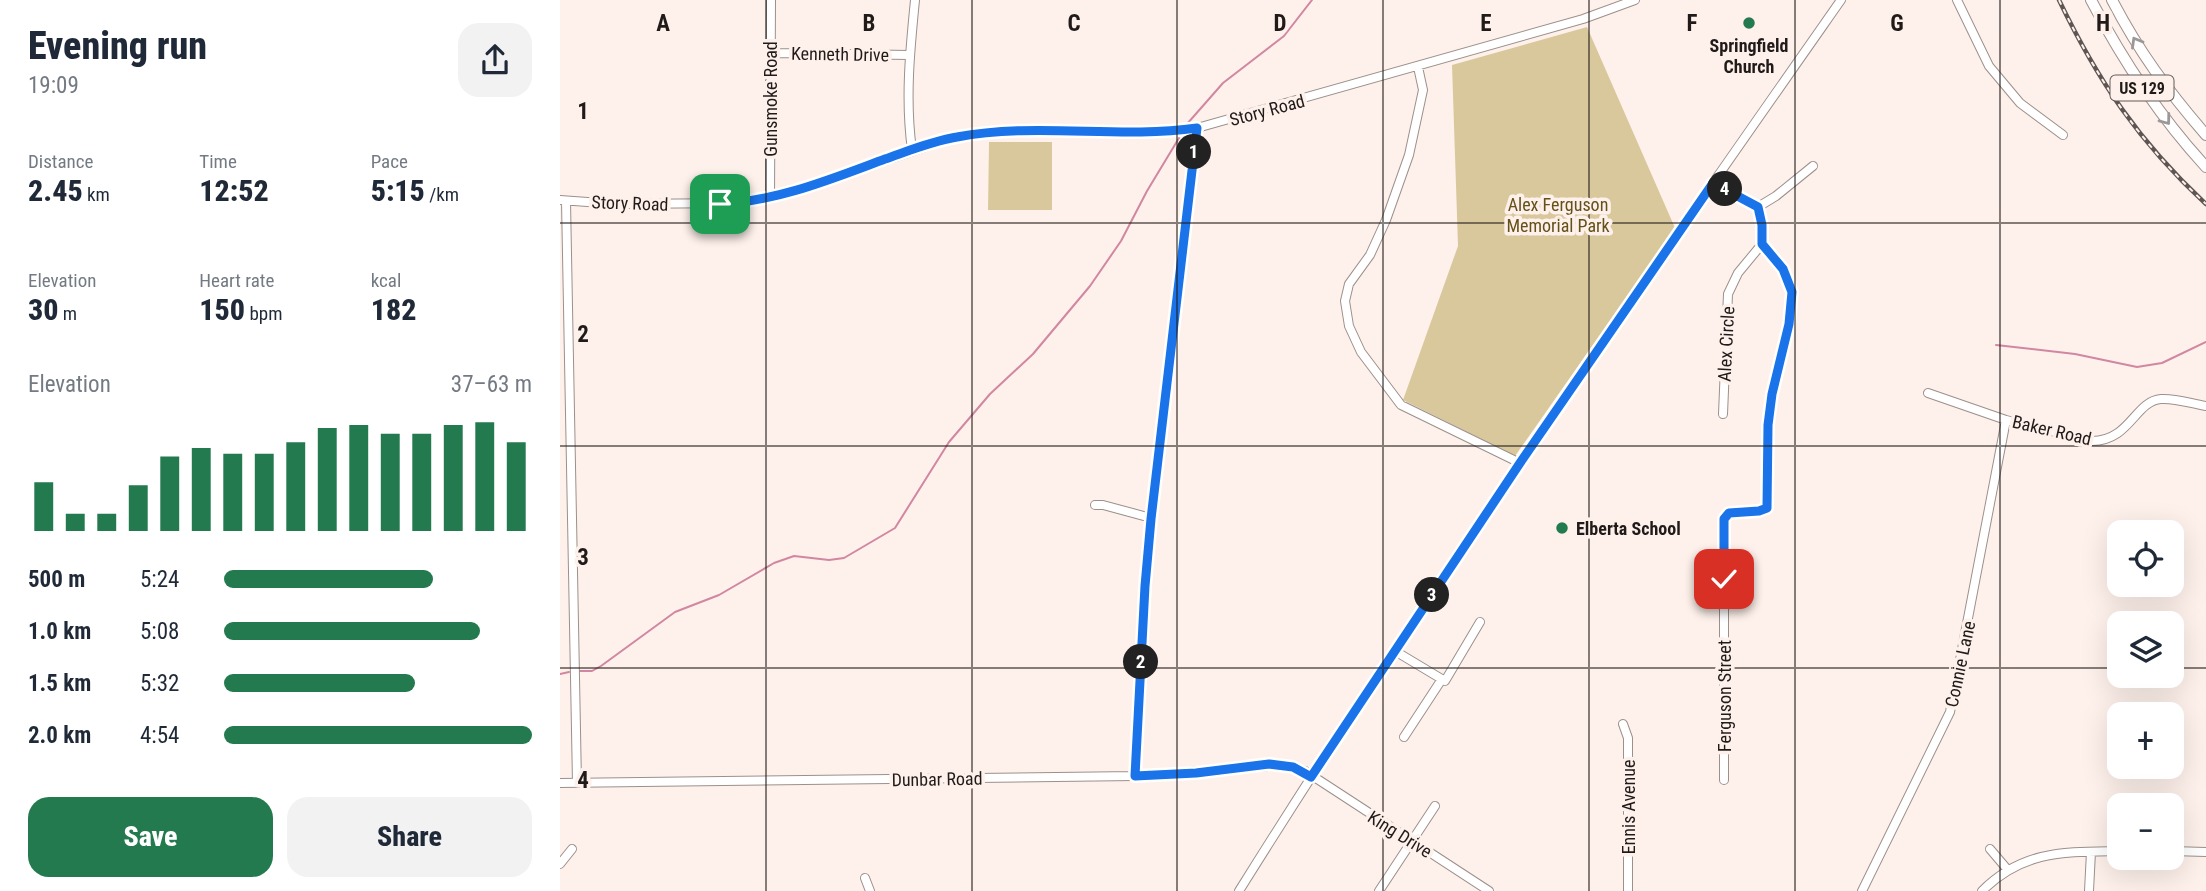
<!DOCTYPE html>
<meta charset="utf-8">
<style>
:root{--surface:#fff;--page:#f2f2f3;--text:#1f2937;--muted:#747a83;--accent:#237a4e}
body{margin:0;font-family:"Roboto Condensed",sans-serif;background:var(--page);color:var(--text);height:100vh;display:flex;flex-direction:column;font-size:26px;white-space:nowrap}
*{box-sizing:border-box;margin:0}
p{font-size:23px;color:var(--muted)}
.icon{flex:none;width:38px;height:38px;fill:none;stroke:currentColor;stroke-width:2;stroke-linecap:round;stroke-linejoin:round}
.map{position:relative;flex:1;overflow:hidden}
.details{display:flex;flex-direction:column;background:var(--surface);width:560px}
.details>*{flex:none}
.fabs{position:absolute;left:1547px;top:520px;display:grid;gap:14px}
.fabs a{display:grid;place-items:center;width:77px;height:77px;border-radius:14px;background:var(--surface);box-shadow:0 7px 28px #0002;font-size:35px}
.pin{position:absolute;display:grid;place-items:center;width:60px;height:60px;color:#fff;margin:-30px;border-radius:14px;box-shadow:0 4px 10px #0006}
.km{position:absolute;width:35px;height:35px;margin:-18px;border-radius:50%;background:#222;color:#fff;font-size:19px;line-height:35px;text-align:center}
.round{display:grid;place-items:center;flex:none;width:74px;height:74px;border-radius:21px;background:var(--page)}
.summary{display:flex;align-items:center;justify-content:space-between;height:119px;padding:0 28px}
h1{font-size:38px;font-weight:800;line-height:52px}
.stats{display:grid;grid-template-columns:repeat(3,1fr);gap:10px;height:119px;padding:7px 28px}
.stats div{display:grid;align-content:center}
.stats b{font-size:30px;font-weight:800}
.stats small{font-size:19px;font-weight:400}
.stats p{font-size:19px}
.chart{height:196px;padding:14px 28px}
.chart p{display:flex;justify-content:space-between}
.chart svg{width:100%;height:126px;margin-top:7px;stroke:var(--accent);stroke-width:6}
.primary-button{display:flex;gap:14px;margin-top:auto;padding:14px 28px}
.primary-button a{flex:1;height:80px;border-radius:21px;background:var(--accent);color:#fff;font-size:28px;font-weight:800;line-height:80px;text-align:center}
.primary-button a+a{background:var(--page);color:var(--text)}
ul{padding:0 28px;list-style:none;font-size:23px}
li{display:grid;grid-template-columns:112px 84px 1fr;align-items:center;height:52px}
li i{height:18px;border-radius:9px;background:var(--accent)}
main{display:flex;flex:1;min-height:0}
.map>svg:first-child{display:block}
.green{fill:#dac89d}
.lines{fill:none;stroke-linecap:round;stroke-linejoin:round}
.stream{stroke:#d187a1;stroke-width:2}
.minor-casing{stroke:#9c908b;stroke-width:10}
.major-casing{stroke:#9c908b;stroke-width:12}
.minor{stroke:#fff;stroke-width:8}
.major{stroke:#fff;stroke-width:10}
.rail-casing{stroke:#5e5653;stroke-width:4.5}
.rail{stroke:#fef1eb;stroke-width:2;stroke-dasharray:5;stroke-linecap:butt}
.oneway{stroke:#9b9898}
.route-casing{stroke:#fff;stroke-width:14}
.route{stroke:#1a73e8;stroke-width:9}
.grid{fill:none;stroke:#201b19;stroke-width:2;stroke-opacity:0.55}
.poi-dot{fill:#237a4e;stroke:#fef1eb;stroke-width:2.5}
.labels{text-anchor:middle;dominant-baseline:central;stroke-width:7;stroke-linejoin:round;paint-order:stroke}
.shield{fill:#fef1eb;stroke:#635b58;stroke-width:2}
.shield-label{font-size:16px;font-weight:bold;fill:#201b19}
.poi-label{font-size:18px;font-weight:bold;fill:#201b19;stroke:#fef1eb}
.street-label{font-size:18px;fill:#201b19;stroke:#fef1eb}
.park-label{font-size:18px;fill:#645019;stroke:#fef1eb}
.grid-label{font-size:23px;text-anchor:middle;font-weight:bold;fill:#201b19;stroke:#fef1eb;stroke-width:7;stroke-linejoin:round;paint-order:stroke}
</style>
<main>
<section class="details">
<div class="summary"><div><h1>Evening run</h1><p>19:09</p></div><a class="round"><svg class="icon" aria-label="share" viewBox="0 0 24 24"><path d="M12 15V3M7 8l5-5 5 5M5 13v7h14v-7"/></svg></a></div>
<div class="stats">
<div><p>Distance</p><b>2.45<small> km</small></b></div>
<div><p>Time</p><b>12:52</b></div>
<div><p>Pace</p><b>5:15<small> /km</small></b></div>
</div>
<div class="stats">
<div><p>Elevation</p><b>30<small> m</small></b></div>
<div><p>Heart rate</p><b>150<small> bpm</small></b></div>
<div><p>kcal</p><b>182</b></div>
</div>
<div class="chart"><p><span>Elevation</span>37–63 m</p>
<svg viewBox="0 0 160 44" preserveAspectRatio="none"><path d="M5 44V27M15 44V38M25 44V38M35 44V28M45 44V18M55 44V15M65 44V17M75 44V17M85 44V13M95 44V8M105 44V7M115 44V10M125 44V10M135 44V7M145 44V6M155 44V13"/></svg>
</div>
<ul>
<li><b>500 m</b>5:24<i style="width:68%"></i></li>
<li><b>1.0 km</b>5:08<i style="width:83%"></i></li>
<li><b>1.5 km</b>5:32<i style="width:62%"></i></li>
<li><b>2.0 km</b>4:54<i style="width:100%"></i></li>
</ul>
<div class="primary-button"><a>Save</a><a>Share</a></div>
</section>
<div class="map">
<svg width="1646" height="891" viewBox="0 0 1646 891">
<rect width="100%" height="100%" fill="#fef1eb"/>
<path class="green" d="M1027 27 1115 228 955 456 843 400 898 246 892 65Z
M429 142H492V210H428Z"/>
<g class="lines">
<path class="stream" d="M627 124 663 83 724 36 752 0
M1436 345 1515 354 1577 367 1602 363 1646 342
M19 671H32L41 666 115 612 159 595 214 563 234 556 269 560 284 558 335 528 389 442 430 394 473 354 530 286 561 241 587 191 619 138
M0 674 9 672"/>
<defs>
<path id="minor" d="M1397 0 1429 66 1460 103 1503 135
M211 53 350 55
M858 67 863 90 849 155 826 220 810 255 789 284 785 301 789 326 801 352 841 405 960 463
M352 150C345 100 350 50 355 0
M1152 183 1198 207 1202 225V244L1223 269 1232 292 1229 324 1212 394 1208 425 1207 508 1200 511 1169 513 1164 519V780
M210 198 211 0
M0 200 55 204 182 203 237 191 394 137 460 129 575 133 637 128 1023 19 1075 0
M6 201 17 783
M1198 207 1216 196 1253 166
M1368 393 1446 420 1532 441C1570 441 1575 401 1601 399 1616 398 1632 404 1646 406
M1163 414 1168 294 1178 273 1202 244
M535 505H543L591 518
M835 651 885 681 920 622
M1063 724 1068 738V891
M844 737 882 679
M575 776 585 586 591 518 637 128
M0 783 575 776 722 765 745 771 929 891
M1430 849 1447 869
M1612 851 1646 852
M0 864 12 849
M305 878 310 891
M679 891C869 587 1075 294 1281 0
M819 891 875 806
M1302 891 1390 712 1446 420
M1422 891C1463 850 1505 852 1559 851
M1529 891 1531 852"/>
<path id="major" d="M1531 0C1563 61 1599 116 1646 167
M1552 0C1579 52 1608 91 1646 135"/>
</defs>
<use href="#minor" class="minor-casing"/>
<use href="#major" class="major-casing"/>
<use href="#minor" class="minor"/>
<use href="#major" class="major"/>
<defs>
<path id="rail" d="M1499 0C1538 81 1579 142 1646 204"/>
</defs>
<use href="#rail" class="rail-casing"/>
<use href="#rail" class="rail"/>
</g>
<defs><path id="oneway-chevron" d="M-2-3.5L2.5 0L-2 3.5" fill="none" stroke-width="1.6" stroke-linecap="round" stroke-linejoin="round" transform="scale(1.75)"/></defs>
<g class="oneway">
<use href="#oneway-chevron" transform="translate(1576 42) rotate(-120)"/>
<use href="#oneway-chevron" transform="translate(1606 120) rotate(53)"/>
</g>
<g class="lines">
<defs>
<path id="route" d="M160 204C218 201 271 179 325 159 348 151 372 141 397 137 477 122 557 139 637 128L591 519 585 586 575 776 636 773 709 764 733 767 751 777 960 463 1153 183 1198 207 1202 225V244L1223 269 1232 292 1229 324 1212 394 1208 425 1207 508 1199 511 1169 513 1164 519V579"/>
</defs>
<use href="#route" class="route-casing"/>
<use href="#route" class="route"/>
</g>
<path class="grid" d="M206 0V891M412 0V891M617 0V891M823 0V891M1029 0V891M1235 0V891M1440 0V891M0 223H1646M0 446H1646M0 668H1559M1612 668H1646"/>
<g class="poi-dot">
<circle cx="1189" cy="23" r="7"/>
<circle cx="1002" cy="528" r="7"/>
</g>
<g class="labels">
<rect class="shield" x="1550.5" y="75.5" width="63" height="25" rx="5"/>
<g class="shield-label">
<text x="1582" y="88">US 129</text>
</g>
<g class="poi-label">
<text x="1189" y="45">Springfield<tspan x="1189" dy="21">Church</tspan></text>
<text x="1016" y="528" text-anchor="start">Elberta School</text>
</g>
<g class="street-label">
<text transform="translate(280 54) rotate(1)">Kenneth Drive</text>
<text transform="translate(210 99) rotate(-90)">Gunsmoke Road</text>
<text transform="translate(707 110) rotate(-15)">Story Road</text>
<text transform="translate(70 203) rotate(2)">Story Road</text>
<text transform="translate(1166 344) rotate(-87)">Alex Circle</text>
<text transform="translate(1492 430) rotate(13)">Baker Road</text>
<text transform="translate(1400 664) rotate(-78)">Connie Lane</text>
<text transform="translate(1164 696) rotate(-90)">Ferguson Street</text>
<text transform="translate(377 779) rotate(-1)">Dunbar Road</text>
<text transform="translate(1068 807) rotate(-90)">Ennis Avenue</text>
<text transform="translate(840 834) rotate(32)">King Drive</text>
</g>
<g class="park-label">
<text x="998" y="204">Alex Ferguson<tspan x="998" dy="21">Memorial Park</tspan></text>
</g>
</g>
<g class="grid-label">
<text x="103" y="31">A</text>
<text x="309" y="31">B</text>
<text x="514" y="31">C</text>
<text x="720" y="31">D</text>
<text x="926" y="31">E</text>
<text x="1132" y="31">F</text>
<text x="1337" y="31">G</text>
<text x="1543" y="31">H</text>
<text x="23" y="119">1</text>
<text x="23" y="342">2</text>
<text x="23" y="565">3</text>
<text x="23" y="788">4</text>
</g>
</svg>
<div class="fabs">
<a><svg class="icon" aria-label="locate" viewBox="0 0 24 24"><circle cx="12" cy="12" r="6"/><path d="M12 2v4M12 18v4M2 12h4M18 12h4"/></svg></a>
<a><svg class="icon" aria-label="layers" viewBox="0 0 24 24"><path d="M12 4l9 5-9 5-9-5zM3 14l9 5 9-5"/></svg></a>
<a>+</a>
<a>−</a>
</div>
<div class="pin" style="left:160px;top:204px;background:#1e9e55"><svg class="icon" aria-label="arrive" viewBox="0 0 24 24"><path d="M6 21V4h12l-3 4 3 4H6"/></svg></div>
<div class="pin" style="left:1164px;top:579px;background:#d93025"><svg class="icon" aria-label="check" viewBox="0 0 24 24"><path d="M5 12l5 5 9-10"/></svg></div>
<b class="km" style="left:634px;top:152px">1</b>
<b class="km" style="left:581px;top:662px">2</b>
<b class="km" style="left:872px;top:595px">3</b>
<b class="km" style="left:1165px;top:189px">4</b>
</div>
</main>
